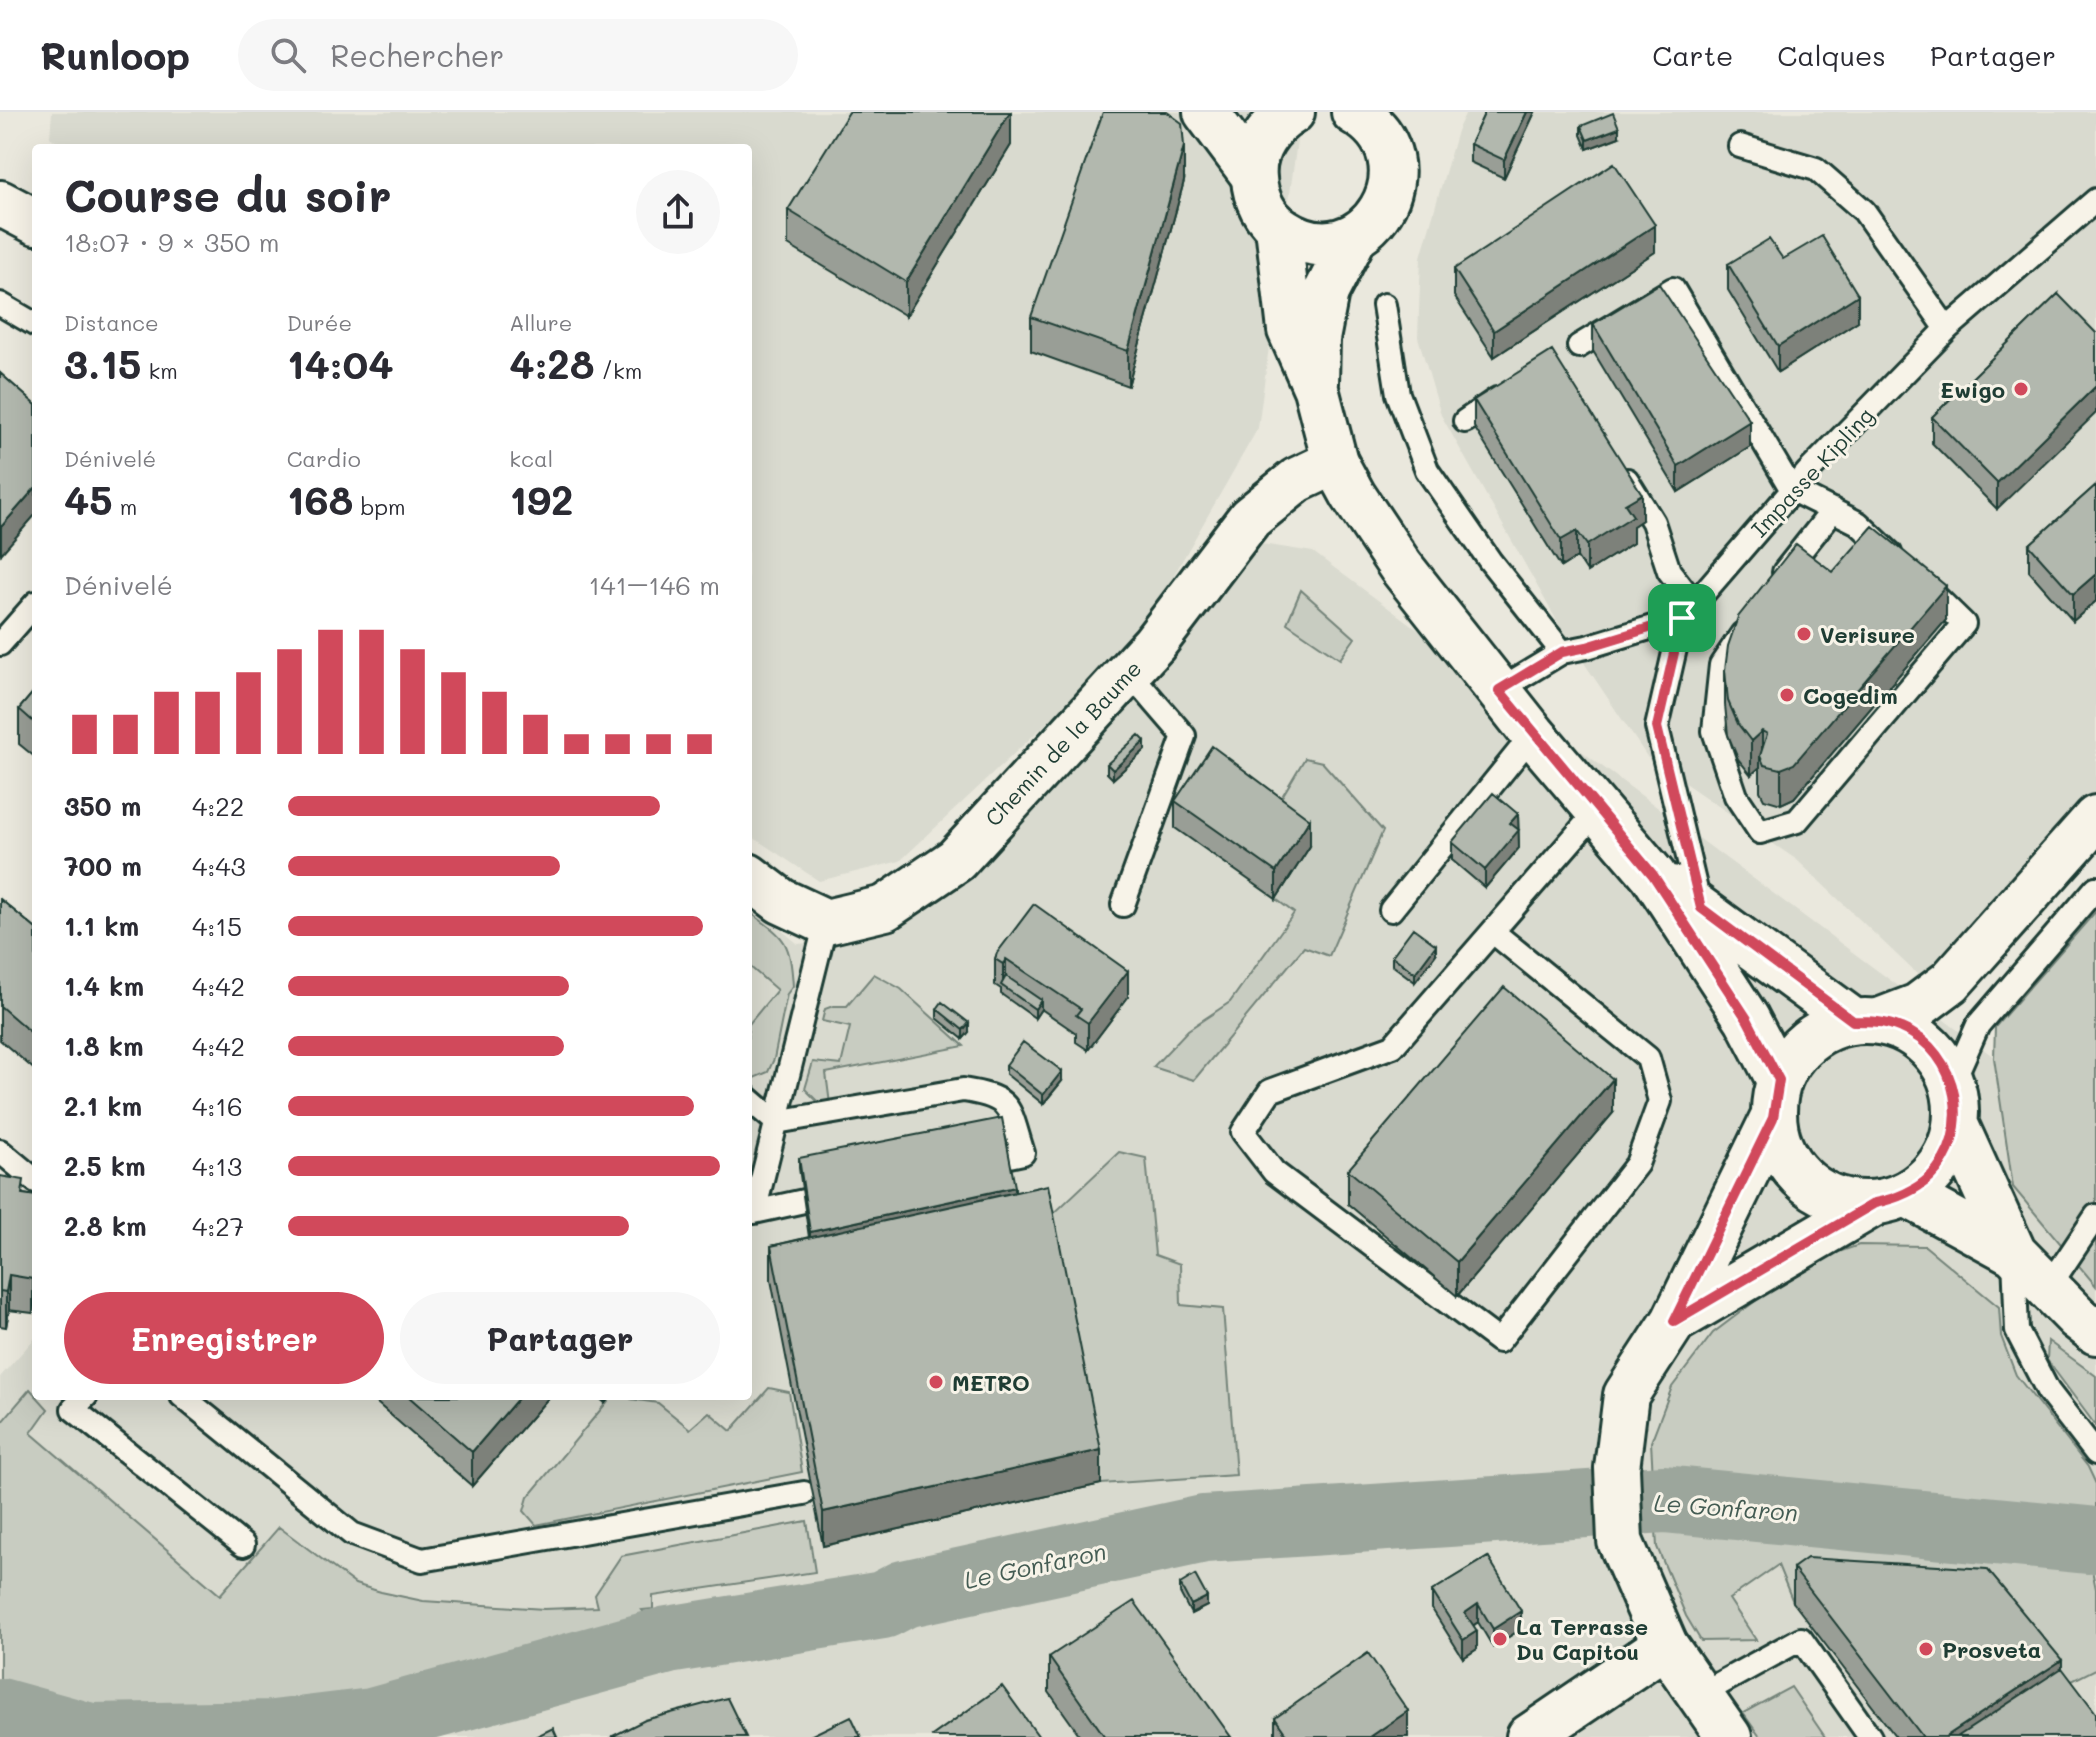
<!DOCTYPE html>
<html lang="fr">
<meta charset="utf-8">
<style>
:root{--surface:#fff;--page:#f7f7f7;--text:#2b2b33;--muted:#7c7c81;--line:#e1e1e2;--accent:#d1495b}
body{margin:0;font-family:Mali,sans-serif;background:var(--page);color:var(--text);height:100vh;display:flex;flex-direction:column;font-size:30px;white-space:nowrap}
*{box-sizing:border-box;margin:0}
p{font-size:26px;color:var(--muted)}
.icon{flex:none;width:44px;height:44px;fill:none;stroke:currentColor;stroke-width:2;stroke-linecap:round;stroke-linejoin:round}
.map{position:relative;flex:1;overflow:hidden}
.side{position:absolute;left:32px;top:32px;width:720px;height:1256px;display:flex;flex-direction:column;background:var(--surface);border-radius:8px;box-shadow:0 8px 32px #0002}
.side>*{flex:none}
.pin{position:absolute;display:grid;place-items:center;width:68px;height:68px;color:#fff;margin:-34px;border-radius:16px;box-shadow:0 4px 12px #0006}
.round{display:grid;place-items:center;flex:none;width:84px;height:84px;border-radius:42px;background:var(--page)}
.overview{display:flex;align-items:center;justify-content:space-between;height:136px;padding:0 32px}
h1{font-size:44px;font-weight:700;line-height:60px}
.stats{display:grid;grid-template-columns:repeat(3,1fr);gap:12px;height:136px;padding:8px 32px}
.stats div{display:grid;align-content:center}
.stats b{font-size:40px;font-weight:700}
.stats small{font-size:22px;font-weight:400}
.stats p{font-size:22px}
.chart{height:224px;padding:16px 32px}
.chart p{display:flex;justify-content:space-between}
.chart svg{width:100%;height:144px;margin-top:8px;stroke:var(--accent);stroke-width:6}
.primary-button{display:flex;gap:16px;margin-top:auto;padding:16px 32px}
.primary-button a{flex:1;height:92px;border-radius:48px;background:var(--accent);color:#fff;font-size:32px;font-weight:700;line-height:92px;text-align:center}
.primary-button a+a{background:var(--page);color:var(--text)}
ul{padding:0 32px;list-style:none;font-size:26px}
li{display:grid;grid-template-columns:128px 96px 1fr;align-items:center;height:60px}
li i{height:20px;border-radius:10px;background:var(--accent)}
header{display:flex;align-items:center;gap:48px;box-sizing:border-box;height:112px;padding:0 40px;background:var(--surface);border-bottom:2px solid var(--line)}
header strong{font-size:38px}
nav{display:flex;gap:44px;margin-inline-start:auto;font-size:28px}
.search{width:560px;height:72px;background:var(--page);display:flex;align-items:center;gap:20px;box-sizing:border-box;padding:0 28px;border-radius:44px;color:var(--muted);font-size:30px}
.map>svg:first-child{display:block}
.built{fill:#d9dacf}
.green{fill:#c8ccc1;stroke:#74847a;stroke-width:2}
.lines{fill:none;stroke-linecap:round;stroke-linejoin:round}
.river{stroke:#9ca69c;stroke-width:68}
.lane-casing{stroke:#1f3d34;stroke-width:28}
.street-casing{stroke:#1f3d34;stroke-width:50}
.secondary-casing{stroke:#1f3d34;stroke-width:50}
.highway-casing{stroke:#1f3d34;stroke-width:50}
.lane{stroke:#f7f3e8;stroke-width:22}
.street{stroke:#f7f3e8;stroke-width:44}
.secondary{stroke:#f7f3e8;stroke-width:44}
.highway{stroke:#f7f3e8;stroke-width:44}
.wall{fill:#999e96;stroke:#1f3d34;stroke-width:2}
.shaded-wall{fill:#7d817a;stroke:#1f3d34;stroke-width:2}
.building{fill:#b2b8ae;stroke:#1f3d34;stroke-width:2}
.route-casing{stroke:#fff;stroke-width:16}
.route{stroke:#d1495b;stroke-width:10}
.poi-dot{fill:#d1495b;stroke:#f7f3e8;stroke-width:3}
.labels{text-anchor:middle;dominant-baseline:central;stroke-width:6;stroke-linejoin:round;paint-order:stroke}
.poi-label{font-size:22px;font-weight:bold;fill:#1f3d34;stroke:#f7f3e8;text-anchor:start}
.street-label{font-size:22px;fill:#1f3d34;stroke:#f7f3e8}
.water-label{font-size:24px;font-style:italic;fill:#445c53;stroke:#f7f3e8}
</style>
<header>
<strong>Runloop</strong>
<div class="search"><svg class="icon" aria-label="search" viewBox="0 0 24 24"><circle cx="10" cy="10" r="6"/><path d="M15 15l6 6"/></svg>Rechercher</div>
<nav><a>Carte</a><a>Calques</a><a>Partager</a></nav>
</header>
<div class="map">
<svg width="2096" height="1625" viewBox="0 0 2096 1625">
<rect width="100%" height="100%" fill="#eae8dd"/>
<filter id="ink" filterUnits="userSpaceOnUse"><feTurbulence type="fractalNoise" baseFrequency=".0125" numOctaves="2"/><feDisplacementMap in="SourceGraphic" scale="16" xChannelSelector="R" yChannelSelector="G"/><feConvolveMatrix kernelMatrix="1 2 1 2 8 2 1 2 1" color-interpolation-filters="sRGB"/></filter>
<g filter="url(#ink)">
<path class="built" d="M52 0H1301L1258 316 1139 524 900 749 819 769 748 722V36H64L50 25Z
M1466 0H2096V691L1936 880 1797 748 1648 646 1562 518 1441 303 1418 225 1421 145 1457 19Z
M1262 432 1313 440 1994 945 1995 915 2096 799V1625H0V1265L36 1225V1284H748V790L798 832 873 824 924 795 1256 436 1259 438Z"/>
<path class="green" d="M1301 478 1355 526 1340 547 1287 511Z
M1305 646 1322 650 1383 719 1329 844 1304 835 1194 968 1153 955 1188 918 1230 890 1294 801 1276 787 1310 734 1271 703Z
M748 799C785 826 790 827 793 874L787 882 774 947 768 960 754 966 748 963V913L777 878 748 853Z
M2096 799V1174L2013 1075 1994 946 1995 915Z
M874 862 901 877 964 934 826 961 830 992 818 990 805 977 813 950 841 953 850 915 822 909 825 897 833 894H847Z
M1119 1040 1146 1046 1155 1143 1180 1152 1181 1193 1223 1197 1236 1363 1101 1372 1048 1107Z
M1859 1133 1925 1134 1999 1195 2001 1224 2016 1263 2088 1355 2096 1372V1428L2092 1458 2096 1477V1557L2060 1575 2005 1492 1808 1481 1793 1490 1778 1453 1729 1487 1756 1528 1701 1529 1686 1504 1657 1435 1651 1330 1672 1275 1713 1221 1804 1152Z
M2048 1229 2096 1264V1314L2047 1248Z
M769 1276 789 1280 802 1360 536 1413 524 1399 528 1385 612 1284H630L631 1287 658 1291 690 1317 709 1300 731 1319Z
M30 1277 48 1297 31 1321 220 1483 279 1415 355 1472 381 1480 423 1489 544 1497 598 1495 595 1483 621 1444 807 1409 815 1460 653 1484V1497L642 1498 659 1519 357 1589 242 1592H76L0 1569V1312Z
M1791 1575 1825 1625H1760L1743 1601Z"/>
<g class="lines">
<path class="river" d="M0 1600 90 1625 274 1622 372 1610 668 1528 883 1493 904 1482 1204 1417 1664 1387 2088 1428"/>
<defs>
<path id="lane" d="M1740 34 1816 57 1864 99 1947 217
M0 192 36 213
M1384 193 1398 282 1427 358 1490 449 1562 540
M1579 234 1673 177 1792 378 1858 411 1890 441
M1465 309 1497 287
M1627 368 1653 410 1669 459 1694 491
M1784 460 1833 398
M1682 506 1657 615 1700 795
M1742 522 1721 553 1714 619 1736 684 1760 720 1797 709 1964 512 1924 473
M0 532 36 491
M1499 578 1562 540 1587 535 1682 506 1808 360 1947 217 2096 88
M1123 793 1184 624 1128 559
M1391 798 1533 622
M1493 820 1648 946 1660 989 1637 1052 1499 1229 1274 1060 1243 1020 1270 979 1393 934 1598 698
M1952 972 1978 913 2096 776
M748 986 776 1010 963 978C1014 986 1008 995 1023 1041L981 1050
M0 1039 36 1069
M754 1100 831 1083
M754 1100 826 810
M2014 1146 2017 1219 2048 1279 2096 1341
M2048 1176 2096 1104
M86 1284 73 1297 243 1433
M182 1284 352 1422 422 1448 804 1381
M1699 1583 1801 1527 1870 1625"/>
<path id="street" d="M1206 0 1253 63
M0 91 36 110
M748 764 781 789 826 810 885 796 956 748 1154 532 1250 406 1297 368 1335 350
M1529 1625 1665 1533"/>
<path id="secondary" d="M1292 0C1269 14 1251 38 1254 66 1255 86 1265 107 1283 118 1365 172 1439 48 1354 0
M1278 115 1290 218 1316 277 1335 350 1353 383 1401 455 1533 622 1653 763 1747 907 1779 968
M1316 271 1317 227 1326 180 1355 124
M1671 776 1853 909
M1774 1000a91 91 0 1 1 182 0a91 91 0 1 1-182 0Z
M1956 1013 2014 1141
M1906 1082 2014 1141 2078 1206 2096 1220
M1674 1209 1875 1091
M1729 1625 1665 1533 1620 1429 1617 1356 1626 1283 1674 1209 1773 1006"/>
<path id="highway" d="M1879 909 1918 894 1950 870 2096 706"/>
</defs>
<use href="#lane" class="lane-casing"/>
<use href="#street" class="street-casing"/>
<use href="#secondary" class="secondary-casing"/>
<use href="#highway" class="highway-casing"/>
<use href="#lane" class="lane"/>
<use href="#street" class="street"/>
<use href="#secondary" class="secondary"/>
<use href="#highway" class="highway"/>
</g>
<path class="wall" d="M1011 0V33L906 204 788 133V98Z
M1485 0H1535L1504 66 1470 50V32Z
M1581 14 1619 25 1587 37 1581 23Z
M1184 69 1128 274 1031 239V205Z
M1655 140 1494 245 1454 184V157Z
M1783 147 1858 209 1778 260 1728 178V152Z
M2058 182 1997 397 1932 331V305Z
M1593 212 1750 335 1678 380 1593 239Z
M0 261 36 293 1 442 0 441Z
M1474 288 1642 408 1633 414V431L1587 460 1577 445 1561 455 1474 315Z
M2096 373V489L2073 509 2029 459V433Z
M1833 460 1946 508 1794 686 1781 692 1764 687 1760 679V655L1751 663 1738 647 1728 623 1725 593V558Z
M36 577V646L19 632V597Z
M1145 638 1113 667 1107 661V652Z
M1175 689 1310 734 1276 787 1175 716Z
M1518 702 1519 736 1485 776 1452 748V730Z
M0 787 36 817V959L0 928Z
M997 841 1128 885 1088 938 1076 930V921L1041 897 1035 906 1001 882V877L995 873V847Z
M1436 842 1415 870 1392 853V844Z
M937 897 969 920 963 927 937 906Z
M1006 953 1062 969 1043 992 1006 962Z
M1613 1001 1457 1184 1348 1092V1058Z
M799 1046 1015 1080 1101 1372 823 1434 771 1168V1134L809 1125 799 1056Z
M0 1064 24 1082 36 1084 33 1201 9 1198 6 1215 0 1214Z
M369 1284H550L472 1374Z
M597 1284H611L605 1291Z
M1488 1445 1521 1517 1493 1535 1478 1510 1473 1514 1477 1537 1463 1546 1432 1497V1479Z
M1793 1456 2096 1625H1896L1793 1490Z
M1180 1472 1207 1494 1191 1502 1180 1481Z
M1049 1545 1231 1625H1081L1049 1580Z
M1275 1606 1408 1625H1275Z"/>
<path class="shaded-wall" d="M1010 0H1011V33L906 204V170Z
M1527 0H1535L1504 66V48Z
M1619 16V25L1587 37V28Z
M1184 34V69L1128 274V239Z
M1655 113V140L1494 245V219Z
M1858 183V209L1778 260V234Z
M2096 274V301L1997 397V371Z
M1750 309V335L1678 380V354Z
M36 375V402L1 442V415Z
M1642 382V408L1633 414V431L1587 460V433L1625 392Z
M1577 419V445L1561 455V428Z
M2096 462V489L2073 509V482Z
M1946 474V508L1794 686 1781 692V657Z
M1762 619V649L1760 644V655L1751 663V629Z
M1145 629V638L1113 667V658Z
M1518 702 1519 736 1485 776V758L1510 711Z
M1310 707V734L1276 787V760Z
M1436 833V842L1415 870V861Z
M1006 847V873L1003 874V852Z
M1128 859V885L1088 938V911Z
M1041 888V897L1035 906V897Z
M969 911V920L963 927V918Z
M1062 959V969L1043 992V983Z
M1613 967V1001L1457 1184V1150Z
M1015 1075V1084L810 1129V1120Z
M36 1146V1180L33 1201V1167Z
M9 1163V1198L6 1215V1180Z
M520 1284H550L472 1374V1340Z
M605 1284H611L605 1291Z
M1101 1338V1372L823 1434V1400Z
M1207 1485V1494L1191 1502V1493Z
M1478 1492V1510L1465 1519V1501Z
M1521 1499V1517L1493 1535V1517Z
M1477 1519V1537L1463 1546V1528Z
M2062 1548V1582L1997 1625H1945Z
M1408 1599V1625H1370Z"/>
<path class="building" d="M849 0H1010L906 170 788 98Z
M1103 0H1167L1182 11 1184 34 1128 239 1031 205Z
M1485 0H1527L1504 48 1470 32Z
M1613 1 1619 16 1587 28 1581 14Z
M1614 51 1655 113 1494 219 1454 157Z
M1822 124 1858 183 1778 234 1728 152 1769 127 1783 147Z
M1659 172 1750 309 1678 354 1593 212Z
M2058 182 2096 221V274L1997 371 1932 305Z
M1552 239 1642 382 1625 392 1633 404 1587 433 1577 419 1561 428 1474 288Z
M0 261 36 293V375L1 415 0 414Z
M2096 373V462L2073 482 2029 433Z
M1873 414 1946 474 1794 652 1781 657 1764 653 1760 644 1767 622 1762 619 1751 629 1738 612 1728 589 1725 558 1728 534 1738 505 1796 432 1833 460Z
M36 577V612L19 597Z
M1139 623 1145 629 1113 658 1107 652Z
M1212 634 1310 707 1276 760 1175 689Z
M1493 681 1518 702 1510 711 1519 718 1485 758 1452 730Z
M0 787 36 817V925L0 894Z
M1034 792 1128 859 1088 911 1076 903 1081 897 1006 847 1003 852 995 847 997 841Z
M1413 816 1436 833 1415 861 1392 844Z
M1006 864 1041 888 1035 897 1001 873Z
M1504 875 1613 967 1457 1150 1348 1058Z
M942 890 969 911 963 918 937 897Z
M1023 930 1062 959 1043 983 1006 953Z
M1002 1006 1015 1075 810 1120 799 1046Z
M0 1064 24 1068 22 1082 36 1084V1146L33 1167 9 1163 6 1180 0 1179Z
M1048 1073 1101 1338 823 1400 771 1134Z
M408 1284H520L472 1340Z
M1488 1445 1521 1499 1493 1517 1478 1492 1465 1501 1477 1519 1463 1528 1432 1479Z
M1807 1446 1987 1457 2062 1548 1945 1625H1923L1793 1456Z
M1195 1463 1207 1485 1191 1493 1180 1472Z
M1134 1489 1231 1625H1105L1049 1545Z
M1368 1541 1408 1599 1370 1625H1288L1275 1606Z
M2062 1556 2096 1601V1625H1957Z
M1002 1574 1039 1625H933L932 1624Z
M727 1586 746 1625H611L645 1608Z
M851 1604 861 1625H808Z
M553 1616 557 1625H535Z"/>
</g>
<g class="lines" filter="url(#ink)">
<defs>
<path id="route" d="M1682 506 1657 615 1701 796 1853 909C1870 909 1885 909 1901 916 1960 939 1974 1022 1930 1065 1914 1080 1895 1087 1875 1091L1674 1209 1773 1006 1779 968 1747 907 1653 763 1499 578 1562 540 1587 535Z"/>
</defs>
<use href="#route" class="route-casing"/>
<use href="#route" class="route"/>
</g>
<g class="poi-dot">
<circle cx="2021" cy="277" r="8"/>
<circle cx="1804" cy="522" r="8"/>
<circle cx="1787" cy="583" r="8"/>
<circle cx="936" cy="1270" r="8"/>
<circle cx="1500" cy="1527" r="8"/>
<circle cx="1926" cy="1537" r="8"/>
</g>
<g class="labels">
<g class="poi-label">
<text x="2005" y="277" text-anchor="end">Ewigo</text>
<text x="1820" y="522">Verisure</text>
<text x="1803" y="583">Cogedim</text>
<text x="952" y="1270">METRO</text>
<text x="1516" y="1514">La Terrasse<tspan x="1516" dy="25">Du Capitou</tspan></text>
<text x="1942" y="1537">Prosveta</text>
</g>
<g class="street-label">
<text transform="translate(1812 360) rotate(-47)">Impasse Kipling</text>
<text transform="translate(1063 631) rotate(-47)">Chemin de la Baume</text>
</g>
<g class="water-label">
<text transform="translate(1726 1395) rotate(4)">Le Gonfaron</text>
<text transform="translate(1035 1453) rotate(-12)">Le Gonfaron</text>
</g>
</g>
</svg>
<div class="pin" style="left:1682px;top:506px;background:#1e9e55"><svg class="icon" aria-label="arrive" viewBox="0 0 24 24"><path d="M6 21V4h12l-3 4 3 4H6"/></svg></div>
<section class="side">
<div class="overview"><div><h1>Course du soir</h1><p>18:07 · 9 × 350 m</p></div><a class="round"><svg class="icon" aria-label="share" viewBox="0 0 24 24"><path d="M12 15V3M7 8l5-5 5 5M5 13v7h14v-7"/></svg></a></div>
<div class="stats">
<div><p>Distance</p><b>3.15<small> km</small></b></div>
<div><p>Durée</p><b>14:04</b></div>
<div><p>Allure</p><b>4:28<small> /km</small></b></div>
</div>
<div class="stats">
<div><p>Dénivelé</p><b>45<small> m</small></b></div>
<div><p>Cardio</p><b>168<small> bpm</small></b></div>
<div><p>kcal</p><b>192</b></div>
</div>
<div class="chart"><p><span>Dénivelé</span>141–146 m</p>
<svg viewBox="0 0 160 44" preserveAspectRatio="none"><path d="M5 44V32M15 44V32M25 44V25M35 44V25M45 44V19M55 44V12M65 44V6M75 44V6M85 44V12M95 44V19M105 44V25M115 44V32M125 44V38M135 44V38M145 44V38M155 44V38"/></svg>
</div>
<ul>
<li><b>350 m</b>4:22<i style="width:86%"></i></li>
<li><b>700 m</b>4:43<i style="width:63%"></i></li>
<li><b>1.1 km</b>4:15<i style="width:96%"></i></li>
<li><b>1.4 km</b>4:42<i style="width:65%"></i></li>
<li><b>1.8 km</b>4:42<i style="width:64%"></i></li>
<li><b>2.1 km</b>4:16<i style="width:94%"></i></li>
<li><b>2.5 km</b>4:13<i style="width:100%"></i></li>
<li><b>2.8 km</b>4:27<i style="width:79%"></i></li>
</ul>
<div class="primary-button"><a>Enregistrer</a><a>Partager</a></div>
</section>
</div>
